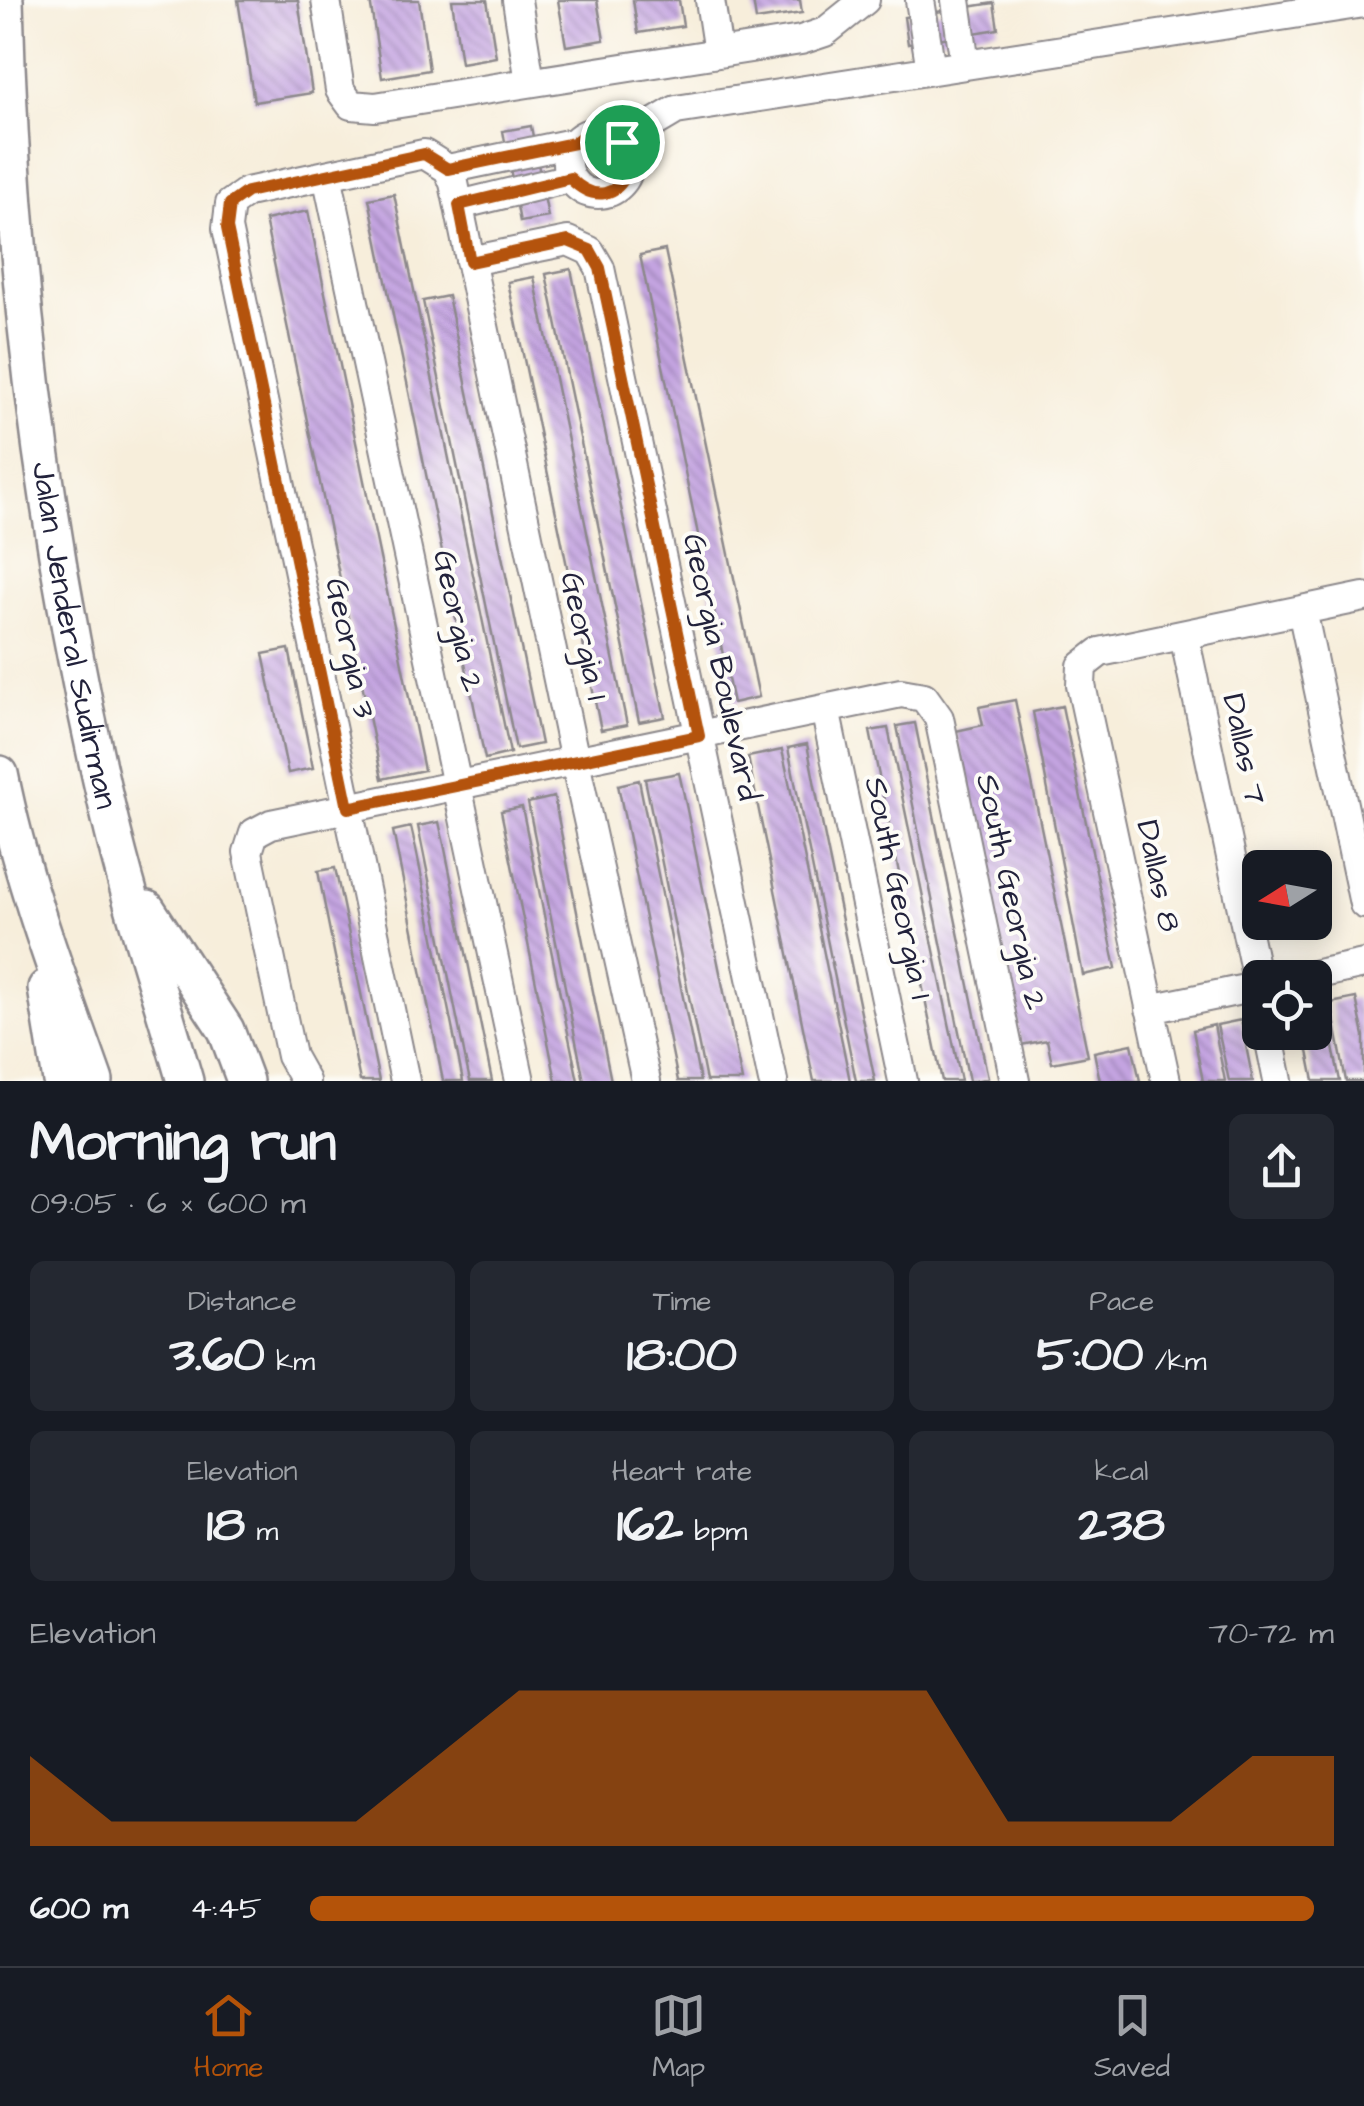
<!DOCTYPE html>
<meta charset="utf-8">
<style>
:root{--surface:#171b24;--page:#242831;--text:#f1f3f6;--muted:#9ea1a6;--line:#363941;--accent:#b45309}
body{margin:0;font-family:"Architects Daughter",sans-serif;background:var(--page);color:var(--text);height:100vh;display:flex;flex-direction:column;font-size:38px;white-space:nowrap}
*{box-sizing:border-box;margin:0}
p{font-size:32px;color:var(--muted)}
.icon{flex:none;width:55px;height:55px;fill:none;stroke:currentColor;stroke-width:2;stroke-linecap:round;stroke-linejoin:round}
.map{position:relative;height:1081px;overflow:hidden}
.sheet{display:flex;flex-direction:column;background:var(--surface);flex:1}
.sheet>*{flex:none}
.needle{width:65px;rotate:259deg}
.controls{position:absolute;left:1242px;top:850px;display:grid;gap:20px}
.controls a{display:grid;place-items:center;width:90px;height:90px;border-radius:15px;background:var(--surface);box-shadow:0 5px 25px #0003;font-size:50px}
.pin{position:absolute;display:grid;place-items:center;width:85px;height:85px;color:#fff;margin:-42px;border:5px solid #fff;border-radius:50%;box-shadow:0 2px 10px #0007}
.round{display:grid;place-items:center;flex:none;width:105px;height:105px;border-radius:15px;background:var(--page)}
.headline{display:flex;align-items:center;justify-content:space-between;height:170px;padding:0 30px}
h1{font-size:55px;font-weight:700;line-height:75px}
.stats{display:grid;grid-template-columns:repeat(3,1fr);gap:15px;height:170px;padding:10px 30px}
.stats div{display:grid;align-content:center;border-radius:15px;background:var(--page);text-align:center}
.stats b{font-size:50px;font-weight:700}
.stats small{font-size:28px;font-weight:400}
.stats p{font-size:28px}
.chart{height:280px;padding:20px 30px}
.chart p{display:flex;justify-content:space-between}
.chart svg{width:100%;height:180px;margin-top:10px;fill:var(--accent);opacity:.7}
ul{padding:0 30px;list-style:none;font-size:32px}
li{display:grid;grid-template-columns:160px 120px 1fr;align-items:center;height:75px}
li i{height:25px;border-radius:12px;background:var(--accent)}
.tabs{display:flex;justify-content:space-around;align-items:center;height:140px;border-top:2px solid var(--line);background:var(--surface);font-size:28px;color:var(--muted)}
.tabs a{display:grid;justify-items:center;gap:5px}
.tabs .current{color:var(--accent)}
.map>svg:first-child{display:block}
.building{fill:url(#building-back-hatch)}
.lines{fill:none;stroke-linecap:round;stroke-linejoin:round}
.minor-casing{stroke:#8c888b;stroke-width:32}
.major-casing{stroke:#8c888b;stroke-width:40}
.minor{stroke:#fff;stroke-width:28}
.major{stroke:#fff;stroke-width:35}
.route-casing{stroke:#fff;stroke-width:20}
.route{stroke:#b45309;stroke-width:12}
.labels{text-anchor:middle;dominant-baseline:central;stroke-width:8;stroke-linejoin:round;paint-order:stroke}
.street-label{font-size:32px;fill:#22223b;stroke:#fdfcf7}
</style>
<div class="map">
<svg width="1364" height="1081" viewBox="0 0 1364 1081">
<defs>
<pattern id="building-back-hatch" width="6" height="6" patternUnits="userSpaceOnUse" patternTransform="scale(2.5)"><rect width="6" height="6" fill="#c4a4e1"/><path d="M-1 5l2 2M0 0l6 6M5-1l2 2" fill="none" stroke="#9f85b8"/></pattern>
</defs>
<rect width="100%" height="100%" fill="#fdfcf7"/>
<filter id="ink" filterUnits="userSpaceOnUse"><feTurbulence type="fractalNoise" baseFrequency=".01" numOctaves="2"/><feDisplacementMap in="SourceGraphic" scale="20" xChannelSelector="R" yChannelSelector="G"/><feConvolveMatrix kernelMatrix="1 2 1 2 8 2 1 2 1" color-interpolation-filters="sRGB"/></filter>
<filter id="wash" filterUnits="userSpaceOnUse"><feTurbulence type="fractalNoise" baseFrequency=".0048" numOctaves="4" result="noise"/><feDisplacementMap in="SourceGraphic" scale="40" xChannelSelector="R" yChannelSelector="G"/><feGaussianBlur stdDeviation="2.25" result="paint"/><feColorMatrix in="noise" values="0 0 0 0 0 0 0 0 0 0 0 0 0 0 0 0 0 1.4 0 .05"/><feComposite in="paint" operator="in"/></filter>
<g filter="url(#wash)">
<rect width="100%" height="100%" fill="#f7eedb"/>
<g id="blocks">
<path class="building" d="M238 0H298L312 93 254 102Z
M370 0H419L429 70 382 78Z
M452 0H487L496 57 461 63Z
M558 0H597L604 40 566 46Z
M633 0H679L683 26 638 33Z
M753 0H800L802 13 756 20Z
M994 3 998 29 908 44 904 17Z
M531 126 548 217 520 222 503 131Z
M394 194 510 753 485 759 369 199Z
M308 211 424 770 382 779 265 220Z
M665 250 759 697 733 703 640 255Z
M571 269 665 717 639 722 546 274Z
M534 277 627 725 601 730 508 282Z
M448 296 541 744 516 749 423 301Z
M289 649 313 768 288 773 263 654Z
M1015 700 1088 1056 1052 1063 1047 1040 1021 1045 956 731 983 725 979 707Z
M1062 706 1116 968 1083 975 1033 712Z
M915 723 988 1078 974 1081H969L897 726Z
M888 728 911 839 961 1081H942L879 776 870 731Z
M807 744 824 833 875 1081H856L847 1037 788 748Z
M782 750 787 772 850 1081H814L811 1067 748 757Z
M679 773 684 795 742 1081H706L645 779Z
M639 780 645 810 700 1081H678L660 992 618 785Z
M554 797 572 887 611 1081H584L534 833 528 803Z
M522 807 567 1028 578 1081H556L501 811Z
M439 822 444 844 492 1081H470L468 1072 418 826Z
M411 827 416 849 463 1081H443L438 1055 393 831Z
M335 868 340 891 379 1081H360L327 917 318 871Z
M1356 998 1364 1036V1081H1346L1331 1003Z
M1324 1006 1337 1066 1340 1081H1314L1306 1041 1304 1032H1315V1008Z
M1241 1020 1247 1051 1253 1081H1229L1217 1025Z
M1214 1025 1218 1046 1225 1081H1203L1197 1051 1193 1030Z
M1132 1044 1140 1081H1100L1094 1052Z"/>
</g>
</g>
<g filter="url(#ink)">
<use href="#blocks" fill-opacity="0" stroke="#8c888b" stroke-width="2.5"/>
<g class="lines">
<defs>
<path id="minor" d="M326 0 340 90 351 105 375 107 801 40 825 32 865 0
M517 0 530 82
M710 0 718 53
M920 0 931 70
M956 0 965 65
M567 163a31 31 0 1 1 62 0a31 31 0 1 1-62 0Z
M622 142 676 110 1364 3
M448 169 573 143
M327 175 520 1081
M459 205 570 178
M470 261 568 241 590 251 600 268 773 1081
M1302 610 1364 904
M1184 635 1260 994
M825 709 903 1081
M1299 978 1364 964
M1150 1009 1260 986
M1268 1032 1278 1081
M305 1081 291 1056 248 852 254 833 271 824 901 693 924 697 939 718 1015 1081
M405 1081 227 228 230 204 247 192 424 154 448 169 454 183 575 761 646 1081
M1166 1081 1081 685 1082 666 1100 652 1364 597"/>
<g id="major">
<path id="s1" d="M5 0C11 273 46 545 108 811 129 902 159 991 185 1081"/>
<path d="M0 774C21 880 59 979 95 1081"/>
<path d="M147 909 226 1030 245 1081"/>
<path d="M46 988 61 1081"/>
</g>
</defs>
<use href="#minor" class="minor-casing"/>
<use href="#major" class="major-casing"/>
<use href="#minor" class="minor"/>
<use href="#major" class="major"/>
</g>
</g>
<g class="lines" filter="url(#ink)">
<defs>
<path id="route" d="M588 132C662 131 621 231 570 178L459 205 470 262 568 241 590 250 600 268 699 736 348 808 227 228 230 204 247 192 424 154 448 169 574 143Z"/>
</defs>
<use href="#route" class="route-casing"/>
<use href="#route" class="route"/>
</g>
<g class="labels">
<g class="street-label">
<text transform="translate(458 621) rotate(78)">Georgia 2</text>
<text stroke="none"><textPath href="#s1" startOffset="640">Jalan Jenderal Sudirman</textPath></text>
<text transform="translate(584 636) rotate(78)">Georgia 1</text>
<text transform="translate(350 648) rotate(78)">Georgia 3</text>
<text transform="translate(721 667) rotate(78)">Georgia Boulevard</text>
<text transform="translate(1244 749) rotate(78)">Dallas 7</text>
<text transform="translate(1158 876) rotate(78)">Dallas 8</text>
<text transform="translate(898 888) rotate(78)">South Georgia 1</text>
<text transform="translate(1011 892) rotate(78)">South Georgia 2</text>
</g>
</g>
</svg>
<div class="controls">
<a><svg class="needle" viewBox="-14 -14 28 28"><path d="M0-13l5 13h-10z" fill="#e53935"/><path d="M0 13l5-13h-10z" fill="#9ea1a6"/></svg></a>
<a><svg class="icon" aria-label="locate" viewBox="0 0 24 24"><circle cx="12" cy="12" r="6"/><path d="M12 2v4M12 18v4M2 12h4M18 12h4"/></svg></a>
</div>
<div class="pin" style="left:622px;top:142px;background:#1e9e55"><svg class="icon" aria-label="arrive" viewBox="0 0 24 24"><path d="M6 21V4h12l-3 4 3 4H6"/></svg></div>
</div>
<section class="sheet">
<div class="headline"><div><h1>Morning run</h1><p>09:05 · 6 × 600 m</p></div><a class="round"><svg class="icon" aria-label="share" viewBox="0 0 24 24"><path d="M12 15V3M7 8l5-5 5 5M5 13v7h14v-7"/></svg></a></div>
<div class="stats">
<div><p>Distance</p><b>3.60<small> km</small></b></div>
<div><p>Time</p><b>18:00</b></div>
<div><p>Pace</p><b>5:00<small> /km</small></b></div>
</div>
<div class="stats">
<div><p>Elevation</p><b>18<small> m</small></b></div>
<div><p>Heart rate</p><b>162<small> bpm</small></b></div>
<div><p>kcal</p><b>238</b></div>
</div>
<div class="chart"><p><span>Elevation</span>70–72 m</p>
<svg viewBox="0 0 160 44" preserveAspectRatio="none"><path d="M0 44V22L10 38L20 38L30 38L40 38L50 22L60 6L70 6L80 6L90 6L100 6L110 6L120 38L130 38L140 38L150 22L160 22V44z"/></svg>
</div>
<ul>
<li><b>600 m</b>4:45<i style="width:98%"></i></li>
</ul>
</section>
<nav class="tabs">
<a class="current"><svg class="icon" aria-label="home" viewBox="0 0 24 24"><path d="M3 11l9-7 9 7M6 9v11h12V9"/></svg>Home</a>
<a><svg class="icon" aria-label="map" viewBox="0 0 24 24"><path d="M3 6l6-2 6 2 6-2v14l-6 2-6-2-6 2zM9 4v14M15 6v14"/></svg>Map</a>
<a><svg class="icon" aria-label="saved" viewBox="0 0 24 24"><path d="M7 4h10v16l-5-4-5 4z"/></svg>Saved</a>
</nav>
